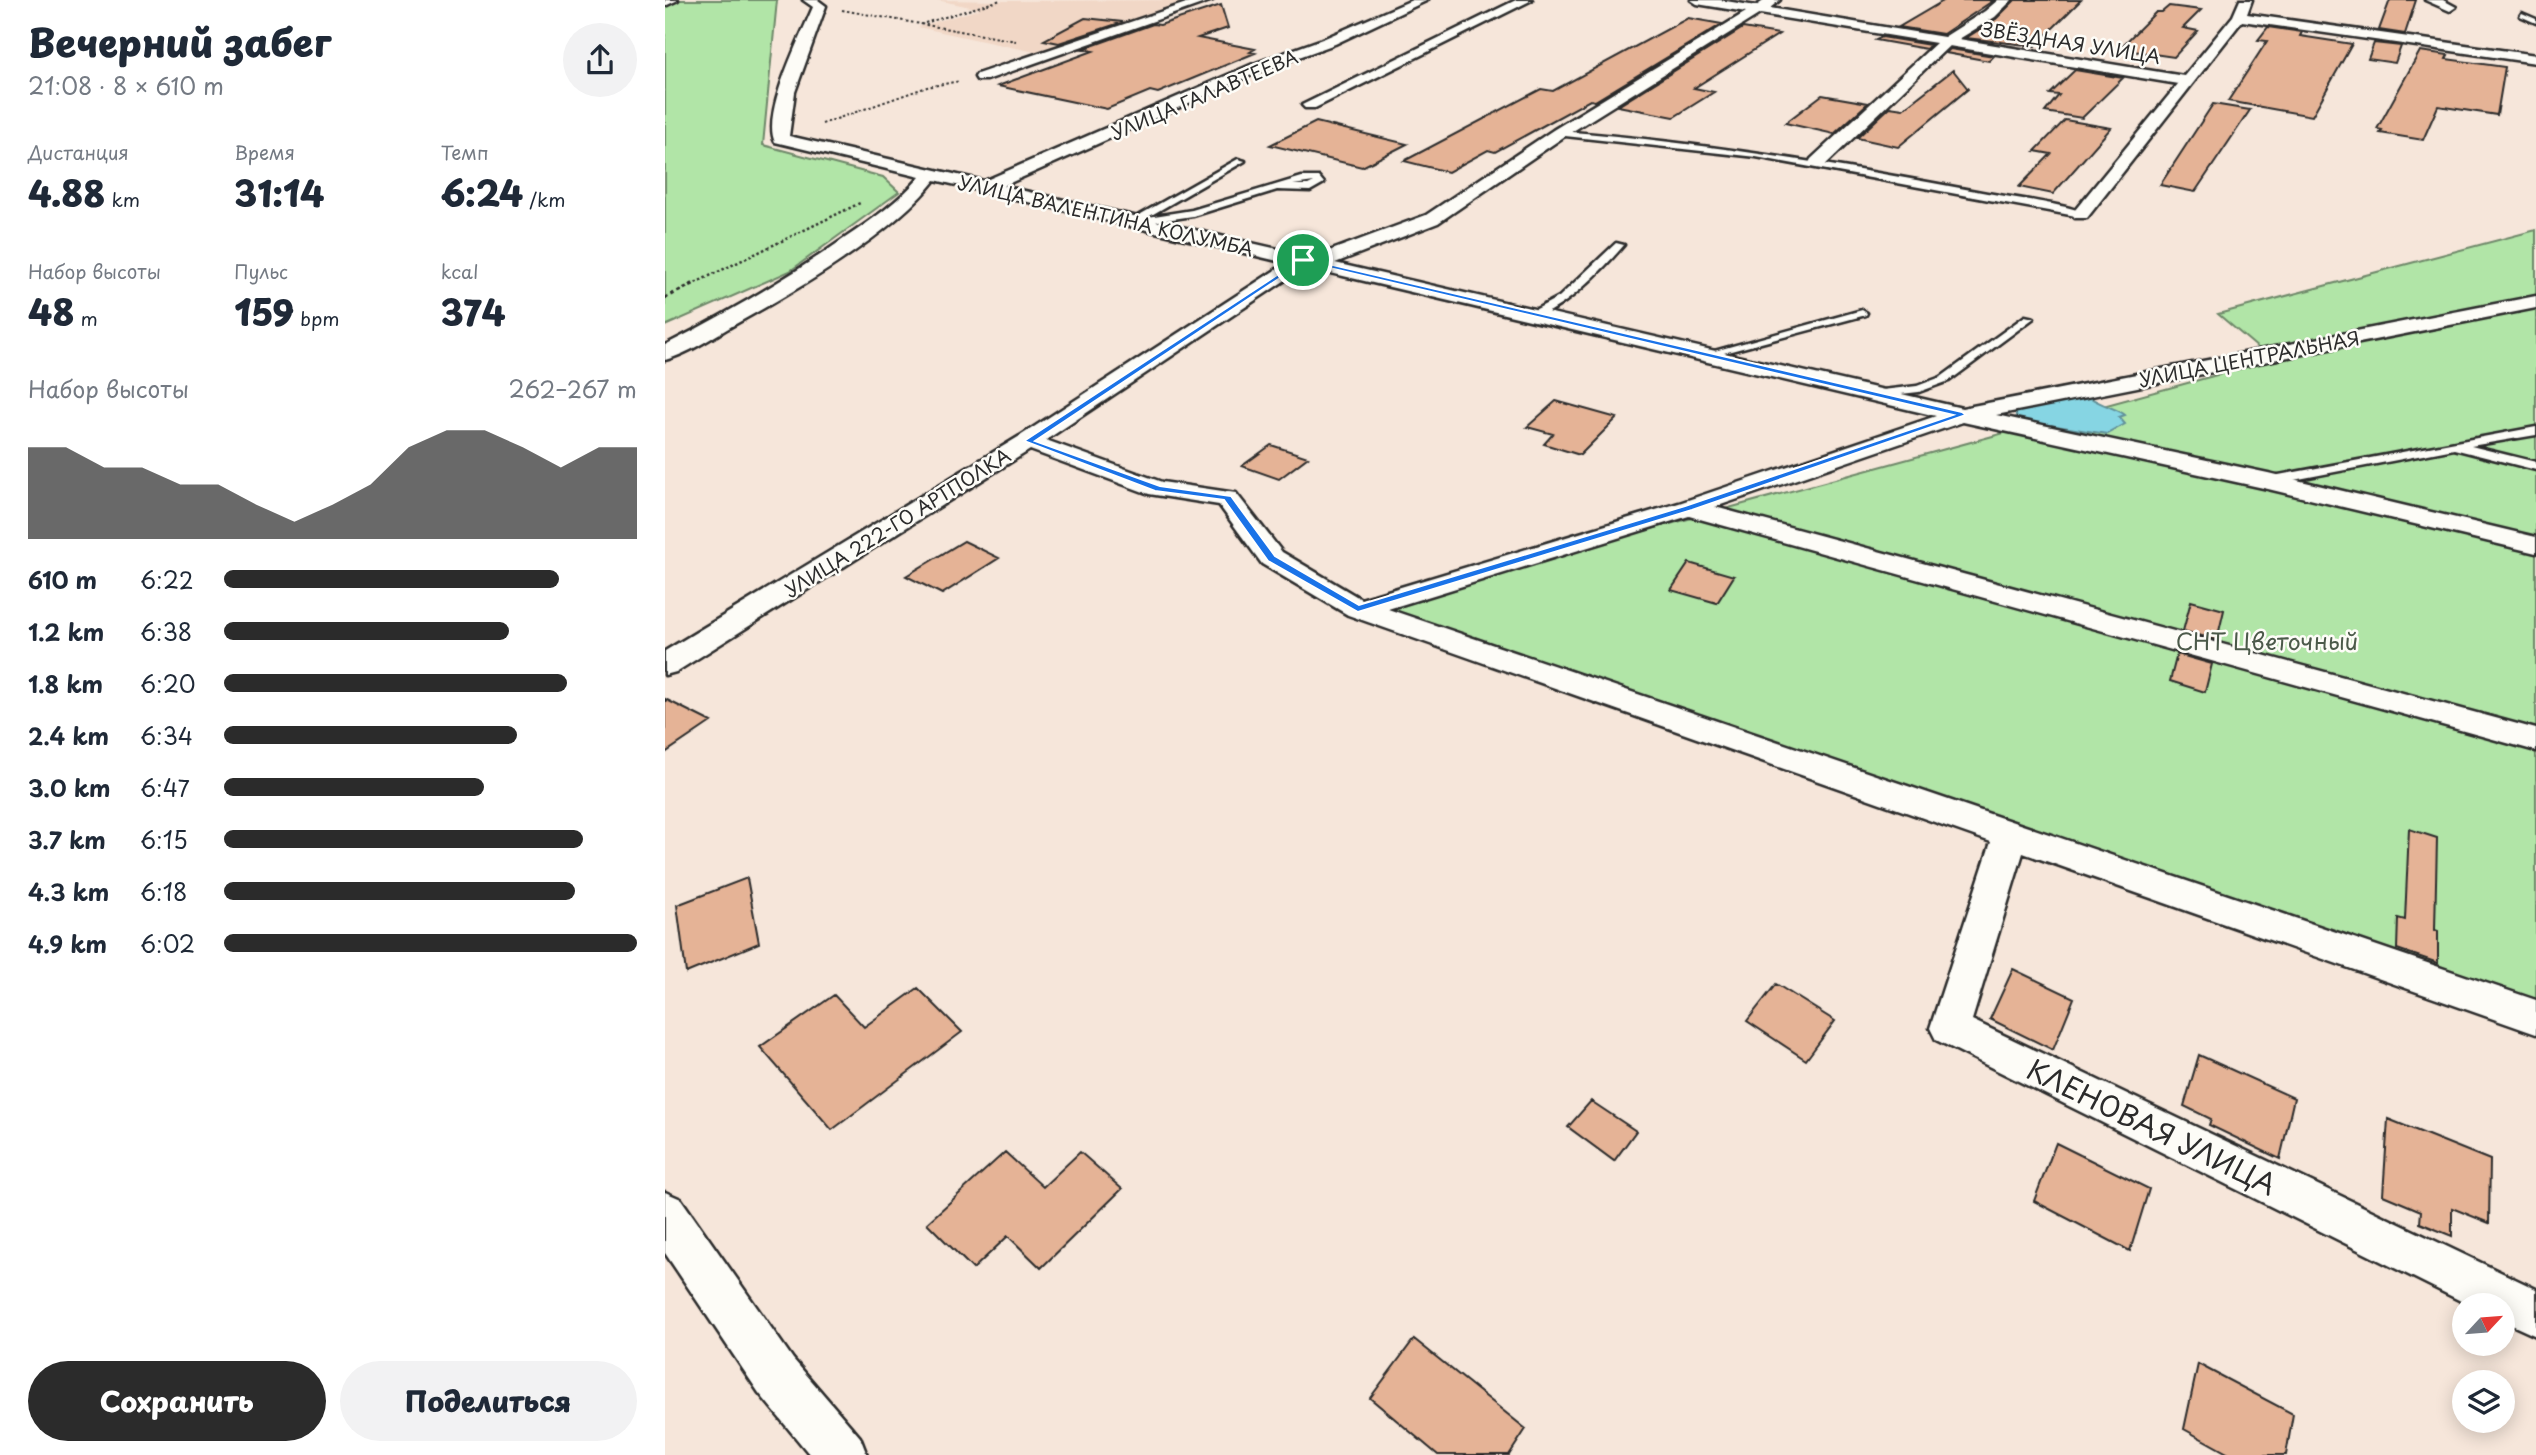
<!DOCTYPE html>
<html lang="ru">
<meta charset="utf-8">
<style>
:root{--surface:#fff;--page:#f2f2f3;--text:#1f2937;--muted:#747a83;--accent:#2b2b2b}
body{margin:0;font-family:"Playpen Sans",sans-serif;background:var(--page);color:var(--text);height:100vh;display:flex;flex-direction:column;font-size:26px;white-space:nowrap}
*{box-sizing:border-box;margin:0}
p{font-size:23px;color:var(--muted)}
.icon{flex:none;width:38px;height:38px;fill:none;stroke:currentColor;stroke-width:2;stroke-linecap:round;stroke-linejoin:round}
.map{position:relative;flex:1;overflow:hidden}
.sheet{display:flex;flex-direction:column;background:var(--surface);width:665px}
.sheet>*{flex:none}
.needle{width:46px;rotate:64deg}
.fabs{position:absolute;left:1787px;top:1293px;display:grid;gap:14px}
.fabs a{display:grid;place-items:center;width:63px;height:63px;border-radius:50%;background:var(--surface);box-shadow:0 4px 18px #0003;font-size:35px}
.pin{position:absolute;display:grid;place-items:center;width:60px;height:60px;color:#fff;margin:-30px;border:4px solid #fff;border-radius:50%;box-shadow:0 2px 7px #0007}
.round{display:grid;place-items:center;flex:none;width:74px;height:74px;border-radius:37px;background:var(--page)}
.headline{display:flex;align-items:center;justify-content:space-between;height:119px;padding:0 28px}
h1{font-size:38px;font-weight:800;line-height:52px}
.figures{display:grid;grid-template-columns:repeat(3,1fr);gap:10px;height:119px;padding:7px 28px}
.figures div{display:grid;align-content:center}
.figures b{font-size:35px;font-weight:800}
.figures small{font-size:19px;font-weight:400}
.figures p{font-size:19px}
.chart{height:196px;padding:14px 28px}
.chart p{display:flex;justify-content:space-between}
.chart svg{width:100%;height:126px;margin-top:7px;fill:var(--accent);opacity:.7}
.button{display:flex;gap:14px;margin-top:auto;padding:14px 28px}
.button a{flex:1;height:80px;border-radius:42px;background:var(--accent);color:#fff;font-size:28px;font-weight:800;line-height:80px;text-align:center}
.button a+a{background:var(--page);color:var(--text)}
ul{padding:0 28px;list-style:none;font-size:23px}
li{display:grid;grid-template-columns:112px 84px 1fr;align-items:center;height:52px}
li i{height:18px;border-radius:9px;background:var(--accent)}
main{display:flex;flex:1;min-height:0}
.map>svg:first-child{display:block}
.built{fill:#f1d7c6}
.green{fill:#b1e5a7;stroke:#6e8869;stroke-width:2}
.water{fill:#86d5e3;stroke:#629199;stroke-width:2}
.building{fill:#e5b396;stroke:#2b2b2b;stroke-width:2}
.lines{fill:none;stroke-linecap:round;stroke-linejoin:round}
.service-casing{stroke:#2b2b2b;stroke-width:5}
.minor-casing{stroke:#2b2b2b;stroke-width:5}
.path-far2{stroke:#2b2b2b;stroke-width:2;stroke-dasharray:2.5 2.5;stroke-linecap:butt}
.path-far1{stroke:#2b2b2b;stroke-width:2.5;stroke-dasharray:2.5 2.5;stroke-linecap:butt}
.path{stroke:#2b2b2b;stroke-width:3.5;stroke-dasharray:3.5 3.5;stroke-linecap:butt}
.service{fill:#fdfcf7;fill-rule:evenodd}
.minor{fill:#fdfcf7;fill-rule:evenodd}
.route{fill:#1a73e8;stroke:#fff;stroke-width:2;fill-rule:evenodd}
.labels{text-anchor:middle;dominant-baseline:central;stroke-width:5;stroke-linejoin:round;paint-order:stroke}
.far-street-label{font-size:19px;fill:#2b2b2b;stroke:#fdfcf7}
.park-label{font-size:23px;fill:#4c5a4a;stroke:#fdfcf7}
.near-street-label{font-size:28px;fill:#2b2b2b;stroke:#fdfcf7}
</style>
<main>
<section class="sheet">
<div class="headline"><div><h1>Вечерний забег</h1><p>21:08 · 8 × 610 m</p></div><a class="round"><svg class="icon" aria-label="share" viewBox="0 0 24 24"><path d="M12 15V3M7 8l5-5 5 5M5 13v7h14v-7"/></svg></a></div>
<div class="figures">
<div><p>Дистанция</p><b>4.88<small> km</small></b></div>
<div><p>Время</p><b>31:14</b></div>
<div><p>Темп</p><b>6:24<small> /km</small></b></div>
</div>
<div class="figures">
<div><p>Набор высоты</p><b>48<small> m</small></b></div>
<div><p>Пульс</p><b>159<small> bpm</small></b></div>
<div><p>kcal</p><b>374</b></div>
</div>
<div class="chart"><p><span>Набор высоты</span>262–267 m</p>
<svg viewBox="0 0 160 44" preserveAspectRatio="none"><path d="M0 44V12L10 12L20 19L30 19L40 25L50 25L60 32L70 38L80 32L90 25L100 12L110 6L120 6L130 12L140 19L150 12L160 12V44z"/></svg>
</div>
<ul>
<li><b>610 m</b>6:22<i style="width:81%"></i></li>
<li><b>1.2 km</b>6:38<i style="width:69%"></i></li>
<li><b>1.8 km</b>6:20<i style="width:83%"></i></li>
<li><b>2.4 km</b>6:34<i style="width:71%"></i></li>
<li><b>3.0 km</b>6:47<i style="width:63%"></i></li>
<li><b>3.7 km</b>6:15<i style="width:87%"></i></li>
<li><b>4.3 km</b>6:18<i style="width:85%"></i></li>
<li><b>4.9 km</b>6:02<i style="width:100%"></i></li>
</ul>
<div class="button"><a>Сохранить</a><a>Поделиться</a></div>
</section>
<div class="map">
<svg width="1871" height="1455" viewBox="0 0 1871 1455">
<rect width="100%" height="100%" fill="#f6e6da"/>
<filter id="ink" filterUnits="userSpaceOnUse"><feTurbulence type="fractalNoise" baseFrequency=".0143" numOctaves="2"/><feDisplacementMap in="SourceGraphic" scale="14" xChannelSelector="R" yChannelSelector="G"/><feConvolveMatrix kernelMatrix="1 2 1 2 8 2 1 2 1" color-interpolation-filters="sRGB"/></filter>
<g filter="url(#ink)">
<path class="built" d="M272 0 341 1 535 0 379 54 253 27 315 9Z"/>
<path class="green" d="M0 0H112L98 145 218 177 234 192 125 271 0 326Z
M1871 230V1018L693 609 1607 360 1553 314Z"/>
<path class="water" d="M1426 398C1436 405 1455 410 1460 415L1454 417 1460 424 1442 434 1352 420 1350 410Z"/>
<path class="building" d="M1280 0H1329L1278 34 1234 27Z
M1350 0H1416L1370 46 1301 38 1331 19Z
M1725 0H1751L1740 34 1714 30Z
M556 5 563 28 533 38 590 49 585 52 590 53 493 93 485 91 442 109 333 86 428 51 418 49 488 24 495 25Z
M1504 6 1536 10 1518 28 1533 31 1509 57 1454 49 1491 12H1497Z
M420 18 458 22 394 43 379 40Z
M1023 18 1057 24 930 101 925 100 830 152 823 150 783 172 739 161 876 89 888 91Z
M1603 27 1637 32 1635 36 1687 44 1647 116 1563 101 1602 41 1593 40Z
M1078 28 1114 34 1029 88 1049 92 1009 117 953 106Z
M1217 37 1265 45 1261 49 1211 40Z
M1709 43 1736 46 1730 63 1703 59Z
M1285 49 1329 56 1324 61 1281 53Z
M1755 51 1783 55 1781 59 1840 67 1832 115 1773 106 1758 140 1715 133 1717 130 1712 129Z
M1288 70 1303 89 1233 147 1192 138 1225 107 1238 109Z
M1410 70 1458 78 1417 118 1380 112 1394 95 1385 94Z
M1157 95 1203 103 1169 134 1120 123Z
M1548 104 1585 110 1530 192 1495 185Z
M1400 120 1446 128 1388 194 1354 187 1386 154 1370 151Z
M651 122 742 144 697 167 605 145Z
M891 401 952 418 915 455 879 444 888 434 862 427Z
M606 445 643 457 614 479 577 466Z
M299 541 334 558 277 594 241 576Z
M1024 563 1069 576 1052 603 1006 590Z
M1526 601 1559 610 1552 640 1518 631Z
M1512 654 1547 664 1540 692 1505 681Z
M0 699 46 722 0 753Z
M1744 829 1772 838 1770 930 1773 931V963L1732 949 1733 918 1740 920Z
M82 878 94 943 21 973 12 905Z
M1348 969 1409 998 1388 1050 1325 1019Z
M1111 984 1170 1021 1141 1060 1082 1021Z
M253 988 297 1032 167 1130 95 1047 169 995 199 1027Z
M1534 1055 1629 1098 1615 1159 1544 1125 1546 1119 1519 1106Z
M926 1101 971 1131 949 1161 903 1127Z
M1723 1119 1825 1160 1824 1223 1787 1208V1236L1755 1223 1756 1211 1718 1195Z
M1391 1143 1484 1189 1465 1251 1369 1201Z
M340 1152 378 1187 415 1152 457 1189 376 1268 343 1236 308 1269 262 1223Z
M749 1339 861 1429 844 1455H773L705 1398Z
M1533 1364 1628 1414 1621 1455H1566L1519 1429Z"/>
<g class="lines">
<defs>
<path id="service" d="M1857 13 1871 19V23L1855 16Z
M894 131C1038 142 1180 166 1322 193 1343 197 1406 205 1421 214L1416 217 1091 157 891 135Z
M573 159 580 161 483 217 527 210 637 177H654L659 183 645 191 612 190 528 216 467 225 462 222ZM649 182 643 185H628Z
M951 243 959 245C942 265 891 320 864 317V313L894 297Z
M1197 310 1202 313 1201 315 1040 358 1035 355Z
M1360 316 1369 318 1284 381 1254 392 1209 397 1203 394 1209 391 1252 386 1276 377Z
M1871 427V435L1806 446 1871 462V470L1789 449 1603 485 1597 481 1603 477Z"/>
<path id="minor" d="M0 0H13L0 6Z
M138 0H153L161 6 130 92 124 136 319 181 588 64 660 38 747 0H763L670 44 598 70 338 186 648 257 761 215 888 130 1081 12 1032 4 1026 0H1055L1091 6 1100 0H1115L1105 8 1279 37 1320 11 1333 0H1347L1330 17 1294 39 1519 76 1568 16 1575 0H1587L1582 14 1871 55V63L1577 21 1422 218H1410L1407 214 1410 210 1513 84 1284 46 1158 167 1152 168 1144 163 1146 159 1271 43 1095 14 900 136 773 223 670 263 1297 408 1871 296V308L1331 415 1603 473 1871 537V553L1603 489 1298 422 1050 507 1871 729V751L1024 516 723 609 1871 1000V1034L1358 853 1307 1020 1871 1289V1336L1838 1321V1306H1806L1271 1040 1265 1028 1326 842 683 615 597 564 554 505 484 494 365 450 11 672 0 675V651L355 436 621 263 270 180C227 235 129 292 67 326 46 338 23 354 0 360V345C63 313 123 278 180 238 207 220 234 201 255 177L110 142C96 114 136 36 148 7ZM640 267 1271 416 1014 503 696 599 617 552 571 493 497 482 381 440Z
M530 0H548L322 80H312L310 77 312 74Z
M851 0H867L650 108H640L637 105Z
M1760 0H1778L1791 7 1785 11Z
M0 1192 16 1199 128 1359 195 1437 202 1455H145L94 1393 0 1253Z"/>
</defs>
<use href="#service" class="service-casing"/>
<use href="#minor" class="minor-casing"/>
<path class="path-far2" d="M177 10 351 41
M260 23 336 0
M157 124 262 87 295 81"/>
<path class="path-far1" d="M26 285 195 203"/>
<path class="path" d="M0 298 30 283"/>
<use href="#service" class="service"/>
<use href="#minor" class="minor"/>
</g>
</g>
<path class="route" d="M638 258 1297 412 1301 415 1027 510 693 612 603 561 559 500 490 491 359 441ZM639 262 1288 415 1020 506 694 605 610 556 566 496 495 486 370 441Z"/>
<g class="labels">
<g class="far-street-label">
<text transform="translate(1406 42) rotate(9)">ЗВЁЗДНАЯ УЛИЦА</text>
<text transform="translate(539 94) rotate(-23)">УЛИЦА ГАЛАВТЕЕВА</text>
<text transform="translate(441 215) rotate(13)">УЛИЦА ВАЛЕНТИНА КОЛУМБА</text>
<text transform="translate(1584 358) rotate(-11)">УЛИЦА ЦЕНТРАЛЬНАЯ</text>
<text transform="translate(232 522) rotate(-32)">УЛИЦА 222-ГО АРТПОЛКА</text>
</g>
<g class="park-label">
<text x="1602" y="640">СНТ Цветочный</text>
</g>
<g class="near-street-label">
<text transform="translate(1487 1126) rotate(26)">КЛЕНОВАЯ УЛИЦА</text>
</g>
</g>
</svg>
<div class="fabs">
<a><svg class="needle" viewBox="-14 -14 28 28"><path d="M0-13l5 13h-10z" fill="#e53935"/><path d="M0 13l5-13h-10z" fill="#747a83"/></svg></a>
<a><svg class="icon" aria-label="layers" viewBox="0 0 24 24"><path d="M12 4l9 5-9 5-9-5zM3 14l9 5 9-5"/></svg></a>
</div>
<div class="pin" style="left:638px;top:260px;background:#1e9e55"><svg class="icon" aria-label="arrive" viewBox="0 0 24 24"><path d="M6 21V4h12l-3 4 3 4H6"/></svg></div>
</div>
</main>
